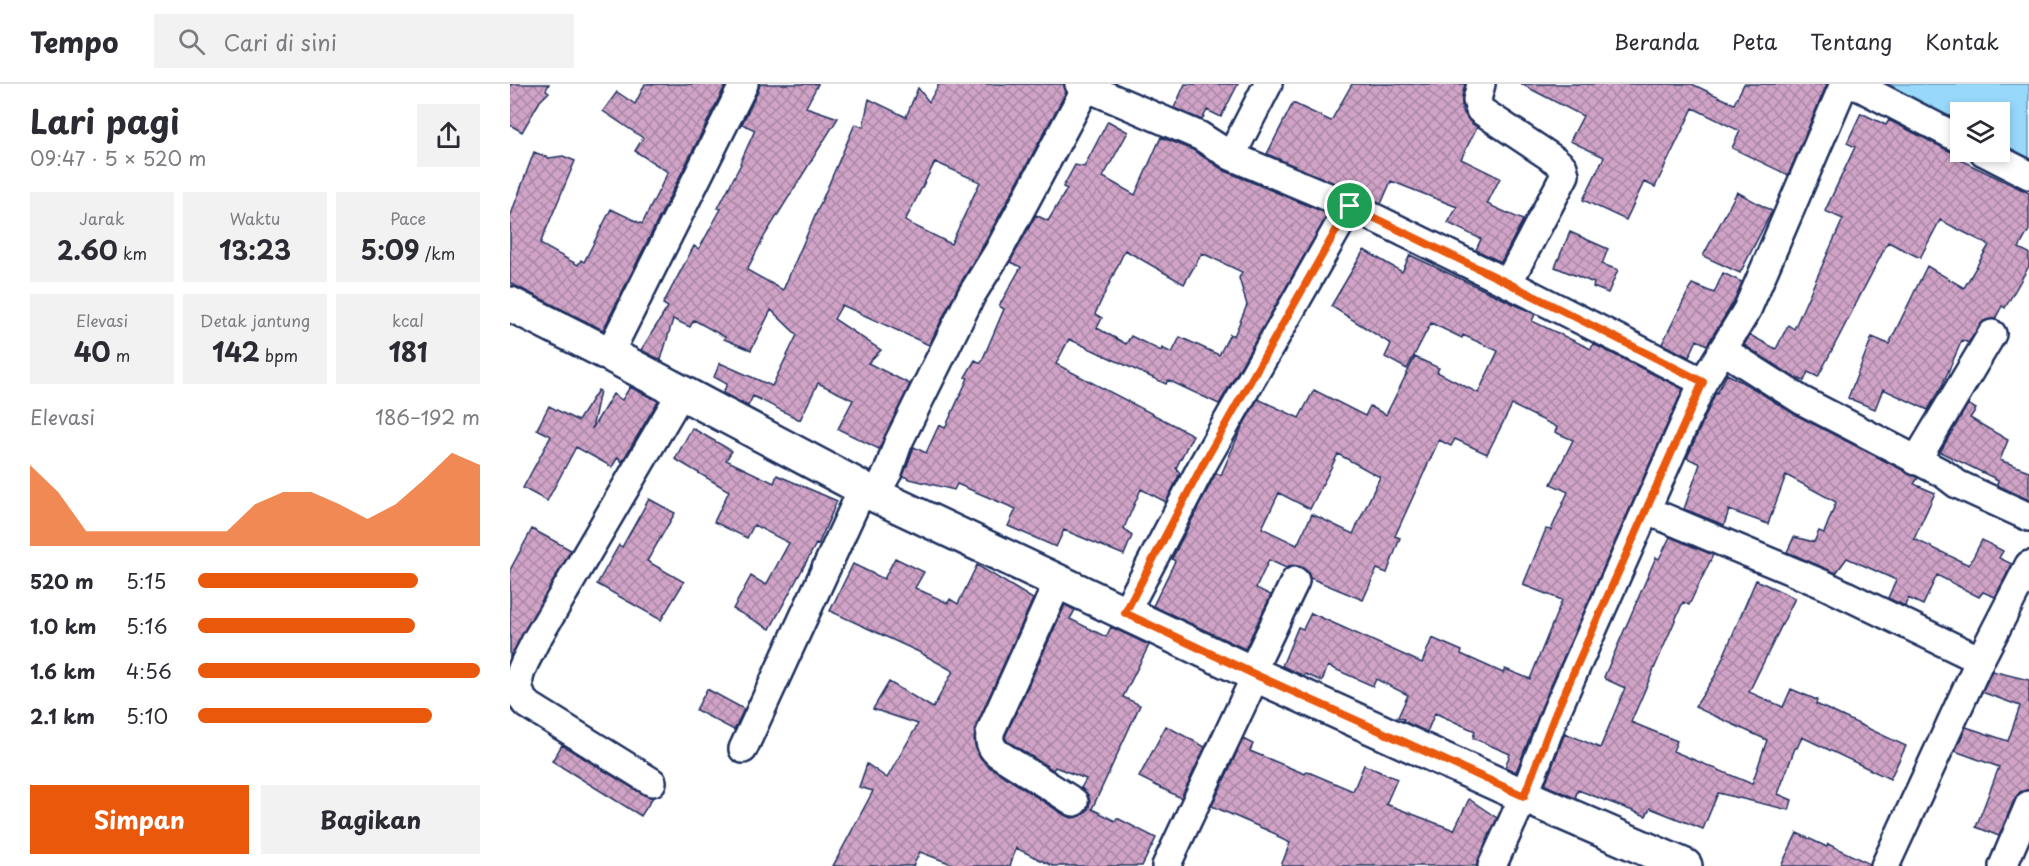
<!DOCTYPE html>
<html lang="id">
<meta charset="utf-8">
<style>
:root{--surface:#fff;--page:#f2f2f3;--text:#2b2b33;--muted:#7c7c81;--line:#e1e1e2;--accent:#ea580c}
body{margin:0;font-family:"Playpen Sans",sans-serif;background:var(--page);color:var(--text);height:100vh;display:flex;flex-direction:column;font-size:22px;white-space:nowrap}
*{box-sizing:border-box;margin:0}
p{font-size:20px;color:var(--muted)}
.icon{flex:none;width:33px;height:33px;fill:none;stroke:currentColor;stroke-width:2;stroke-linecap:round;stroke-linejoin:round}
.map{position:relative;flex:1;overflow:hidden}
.sheet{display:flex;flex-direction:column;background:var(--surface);width:510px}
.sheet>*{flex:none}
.fabs{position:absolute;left:1440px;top:18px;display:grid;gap:12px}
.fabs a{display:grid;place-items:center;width:60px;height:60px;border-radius:0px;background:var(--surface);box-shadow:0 3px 9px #0003;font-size:30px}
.pin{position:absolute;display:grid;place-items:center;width:51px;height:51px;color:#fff;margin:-26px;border:3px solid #fff;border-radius:50%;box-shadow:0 2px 6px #0007}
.round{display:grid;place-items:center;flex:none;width:63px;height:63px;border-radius:0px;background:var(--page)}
.summary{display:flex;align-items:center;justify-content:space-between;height:102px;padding:0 30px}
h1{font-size:33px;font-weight:700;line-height:45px}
.metrics{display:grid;grid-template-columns:repeat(3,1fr);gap:9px;height:102px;padding:6px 30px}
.metrics div{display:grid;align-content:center;border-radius:0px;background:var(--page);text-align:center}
.metrics b{font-size:26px;font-weight:700}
.metrics small{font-size:16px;font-weight:400}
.metrics p{font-size:16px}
.chart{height:168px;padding:12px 30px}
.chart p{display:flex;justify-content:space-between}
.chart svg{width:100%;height:108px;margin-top:6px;fill:var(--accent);opacity:.7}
.button{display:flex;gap:12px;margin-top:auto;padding:12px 30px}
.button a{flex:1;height:69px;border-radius:0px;background:var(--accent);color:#fff;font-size:24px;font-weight:700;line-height:69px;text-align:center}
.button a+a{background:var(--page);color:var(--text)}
ul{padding:0 30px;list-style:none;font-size:20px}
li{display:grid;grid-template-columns:96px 72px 1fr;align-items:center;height:45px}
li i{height:15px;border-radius:8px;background:var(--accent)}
header{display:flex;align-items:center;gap:36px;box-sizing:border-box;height:84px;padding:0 30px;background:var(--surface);border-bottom:2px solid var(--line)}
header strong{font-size:28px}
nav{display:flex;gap:33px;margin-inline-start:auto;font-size:21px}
.search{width:420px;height:54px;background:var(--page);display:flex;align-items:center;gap:15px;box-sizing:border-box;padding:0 21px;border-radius:0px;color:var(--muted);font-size:22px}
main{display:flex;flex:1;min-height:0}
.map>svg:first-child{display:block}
.water{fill:#98d8fa;stroke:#6694bc;stroke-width:1.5}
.building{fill:url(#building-cross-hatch);stroke:#1b2f5e;stroke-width:1.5;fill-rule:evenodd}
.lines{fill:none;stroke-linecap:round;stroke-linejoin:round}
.minor-casing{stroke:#1b2f5e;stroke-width:32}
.tertiary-casing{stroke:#1b2f5e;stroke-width:38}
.minor{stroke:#fff;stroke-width:27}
.tertiary{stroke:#fff;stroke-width:33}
.route-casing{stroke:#fff;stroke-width:12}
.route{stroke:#ea580c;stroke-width:8}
</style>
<header>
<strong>Tempo</strong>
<div class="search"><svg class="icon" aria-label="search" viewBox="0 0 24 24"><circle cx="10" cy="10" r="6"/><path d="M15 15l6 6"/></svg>Cari di sini</div>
<nav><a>Beranda</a><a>Peta</a><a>Tentang</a><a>Kontak</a></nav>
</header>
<main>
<section class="sheet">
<div class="summary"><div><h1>Lari pagi</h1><p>09:47 · 5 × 520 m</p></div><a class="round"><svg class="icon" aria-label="share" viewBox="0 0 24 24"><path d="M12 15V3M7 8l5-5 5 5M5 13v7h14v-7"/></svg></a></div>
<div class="metrics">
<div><p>Jarak</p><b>2.60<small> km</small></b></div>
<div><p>Waktu</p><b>13:23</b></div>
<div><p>Pace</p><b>5:09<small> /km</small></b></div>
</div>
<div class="metrics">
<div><p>Elevasi</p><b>40<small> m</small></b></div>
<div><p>Detak jantung</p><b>142<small> bpm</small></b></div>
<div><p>kcal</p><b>181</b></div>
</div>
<div class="chart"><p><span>Elevasi</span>186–192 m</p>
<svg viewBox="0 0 160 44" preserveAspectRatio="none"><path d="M0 44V11L10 22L20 38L30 38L40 38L50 38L60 38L70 38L80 27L90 22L100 22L110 27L120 33L130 27L140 17L150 6L160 11V44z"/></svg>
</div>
<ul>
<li><b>520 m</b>5:15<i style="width:78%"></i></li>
<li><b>1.0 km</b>5:16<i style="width:77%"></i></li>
<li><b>1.6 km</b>4:56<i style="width:100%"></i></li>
<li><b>2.1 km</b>5:10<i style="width:83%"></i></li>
</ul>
<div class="button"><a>Simpan</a><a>Bagikan</a></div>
</section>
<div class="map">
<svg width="1519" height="782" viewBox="0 0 1519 782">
<defs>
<pattern id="building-cross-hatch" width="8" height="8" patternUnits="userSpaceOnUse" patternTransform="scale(1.5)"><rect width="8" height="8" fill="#d1a4c7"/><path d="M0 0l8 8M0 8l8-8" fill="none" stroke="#a986a5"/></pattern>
</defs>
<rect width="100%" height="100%" fill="#fff"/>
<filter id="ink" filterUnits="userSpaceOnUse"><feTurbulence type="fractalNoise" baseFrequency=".0167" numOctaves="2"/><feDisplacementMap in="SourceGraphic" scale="12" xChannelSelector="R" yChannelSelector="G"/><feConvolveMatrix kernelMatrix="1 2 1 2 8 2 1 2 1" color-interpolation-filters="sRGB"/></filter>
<g filter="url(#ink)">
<path class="water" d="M1379 0H1519V79L1490 64V28H1450V43Z"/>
<path class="building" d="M0 0H39L36 6 39 8 30 17 12 48 0 41Z
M135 0H216L93 246 0 199V133L24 68 39 74 53 72 65 77 30 160 68 181 71 176 74 178 101 125 132 140 158 88 125 67 133 54 93 27 107 8 125 20Z
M250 0H308L296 23 328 34 255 151 237 186 273 206 345 40 353 43 359 15 396 33 408 4 419 18 429 0H554L556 8 474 160 448 203 419 261 332 221 324 235 371 266 358 279 400 300 369 365 328 345 343 316 308 299 290 336 243 312 238 322 213 309 217 300 204 293 210 279 262 302 287 251 261 226 241 266 214 255 215 253 184 236 180 243 163 235 151 276 131 266 158 223 153 220 184 162 189 165 201 143 211 125 208 124 231 80 230 79 245 46 232 40 248 7ZM425 78 470 98 441 160 395 137Z
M675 0H728L711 33 697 26 692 36 664 24Z
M842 0H955L952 13V26L961 39 967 43 951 75 990 94 977 120 1013 136 991 178 966 166 971 155 938 139 947 123 881 97 871 120 757 70 783 19 821 37Z
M1011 0H1182L1224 20 1234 0H1317L1278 91 1222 64 1230 47 1183 24 1145 103 1134 98 1116 136 1073 116 1094 73 1060 57 1073 32Z
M1351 29 1376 41 1379 36 1443 69 1450 71 1448 75 1519 109V146L1509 164 1519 169V182L1495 224 1492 222 1485 235 1474 237 1458 259 1452 256 1431 304 1418 326 1373 305 1365 325 1338 314 1362 253 1379 260 1417 182 1454 204 1479 161 1430 136 1410 174 1378 158 1308 293 1298 288 1294 297 1284 293 1234 261 1240 251 1266 265 1278 241 1284 245 1333 135 1315 127 1345 63 1337 59Z
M598 37 618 48 593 93 625 111 651 53 683 66 715 87 818 130 709 320 658 296 656 300 559 255 546 280 683 351 666 384 670 389 656 418 631 405 614 444 622 452 614 471 554 446 546 463 498 442 506 425 447 400 444 406 400 395 393 392 404 363 416 369 429 341 435 344 458 294 455 293 465 276 471 279 494 225 489 222 511 183 500 178 526 131 538 137 557 105 553 103 565 81 574 83ZM615 166 674 200 692 169 732 188 729 194 737 221 724 252 720 250 709 271 670 253 662 269 652 264 651 267 621 252 616 260 587 244 592 234 585 230Z
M1227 108 1262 127 1230 189 1193 172Z
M1060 148 1098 165 1092 180 1108 186 1098 209 1083 203 1084 199 1045 183Z
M854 166 892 188 900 171 1025 230 1022 237 1081 265 1083 260 1173 305 1032 622 1006 688 995 683 1000 670 963 654 965 647 925 629 917 648 893 637 894 635 888 633 898 611 866 595 863 602 818 582 812 597 795 590 794 592 772 582 788 543 793 545 801 529 912 579 922 554 952 567 951 570 993 589 995 585 1020 595 1052 516 1013 501 1036 445 1041 446 1058 408 1041 400 1063 356 1045 348 1047 343 1002 321 977 370 945 355 941 362 929 356 885 452 890 454 877 489 867 485 853 516 800 494 798 488 791 483 783 481 776 484 759 476 746 504 761 511 735 565 643 522 665 477 662 475 669 461 706 389 711 391 731 345 748 315 789 334 804 306 855 332 860 322 876 331 905 273 929 284 927 288 968 309 988 267 953 251 952 254 921 239 897 285 875 273 881 260 821 222ZM828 370 870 393 843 450 802 430 787 461 752 444 769 409 800 425Z
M1213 189 1232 198 1223 219 1197 261 1187 256 1179 273 1152 260 1182 200 1204 209Z
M1217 290 1241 303 1284 330 1408 394 1404 400 1425 409 1404 455 1459 481 1472 456 1493 467 1489 474 1502 480 1485 513 1473 508 1469 513 1427 491 1413 521 1398 514 1395 522 1378 514 1386 496 1337 474 1326 489 1277 468 1284 453 1304 458 1309 447 1314 449 1326 418 1276 391 1258 440 1219 426 1214 441 1174 425 1190 380 1177 374 1206 308 1207 309Z
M120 303 148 317 112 378 108 373 102 383 66 363 37 417 13 404 41 352 27 345 39 322 68 337 88 306 90 307 82 345 103 310 112 316Z
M1458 320 1466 325 1460 334 1498 356 1490 376 1519 387V416L1487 401 1488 397 1484 395V394L1430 368Z
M182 344 222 367 216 376 264 399 267 391 327 417 308 461 306 460 260 545 223 525 241 492 256 501 279 459 244 441 237 454 204 438 219 407 165 375Z
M139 415 165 429 137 477 174 498 151 536 87 500 109 461 112 463Z
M22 445 61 466 0 573V486Z
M1160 453 1203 471 1179 521 1173 518 1121 638 1167 657 1163 667 1242 700 1257 656 1185 623 1205 592 1246 496 1285 514 1239 608 1273 623 1281 605 1307 616 1306 620 1396 662 1380 695 1292 653 1287 664H1285L1268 710 1282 716 1279 726 1208 709 1193 745 1140 724 1136 732 1068 706 1065 714 1035 701 1055 649 1090 664 1115 604 1095 595 1094 593 1146 473 1149 475Z
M385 474 414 488 405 504 438 519 440 515 448 520 467 481 523 515 467 640 464 658 469 672 478 682 556 732 563 734 571 732 578 726 580 718 578 711 571 704 576 695 545 683 543 686 497 657 495 653 555 521 565 526 560 535 596 553 601 543 639 561 613 613 630 621 582 725 605 737 607 734 646 754 632 782H543L506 764 500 782H447L410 768 403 782H323L363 707 349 703 357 680 377 694 408 640 363 625 379 598 423 624 443 587 409 568 320 527 343 480 374 495Z
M1482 587 1519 596V706L1510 708 1505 714 1489 752 1466 743 1489 683 1445 667 1456 643 1498 657 1510 622 1472 608Z
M197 605 234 625 224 646 186 626Z
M656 642 695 663 671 714 629 693Z
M733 655 743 660 740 667 795 690 796 687 843 707 854 681 887 695 876 720 944 746 959 715 987 734 967 782H771L780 759 767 753 768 751 702 722Z
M52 661 134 711 143 713 131 732 42 677Z
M1287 749 1317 763 1318 760 1360 780 1359 782H1271Z"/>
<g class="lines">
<defs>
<path id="minor" d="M569 0 690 52 721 72 840 122 998 199 1193 298
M971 0 967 16 970 26 1045 76 1053 83 1055 91 998 199
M1344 0 1450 55
M1474 68 1519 91
M721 72 758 0
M1213 266 1291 316 1434 390 1447 400 1519 433
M99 270 234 0
M1406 377 1482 250
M365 411 378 388 388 359 462 210 488 168 578 0
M1136 426 1315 501 1470 576
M548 498 481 646C478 655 480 663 487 669L564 718
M615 529 692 382 840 122
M741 589 785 497
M233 665 353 404
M142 698 15 619C0 596 15 580 25 558L171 309
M656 782 746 591
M982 782 1014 712 1046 628 1193 298 1237 226 1334 0
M1375 782 1470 576 1519 481
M1493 782 1519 721"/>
<path id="tertiary" d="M0 220 99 270 365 411 746 591 1014 712 1175 782"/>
</defs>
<use href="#minor" class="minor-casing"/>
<use href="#tertiary" class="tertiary-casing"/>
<use href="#minor" class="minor"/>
<use href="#tertiary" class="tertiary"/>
</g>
</g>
<g class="lines" filter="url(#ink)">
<defs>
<path id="route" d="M840 122 998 199 1193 298 1046 628 1014 712 746 591 615 529 692 382Z"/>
</defs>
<use href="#route" class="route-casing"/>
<use href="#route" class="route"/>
</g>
</svg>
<div class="fabs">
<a><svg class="icon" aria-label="layers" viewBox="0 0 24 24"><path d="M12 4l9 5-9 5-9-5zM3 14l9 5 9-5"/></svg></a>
</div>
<div class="pin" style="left:840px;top:122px;background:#1e9e55"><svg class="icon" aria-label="arrive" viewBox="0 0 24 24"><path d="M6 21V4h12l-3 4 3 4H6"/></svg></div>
</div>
</main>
